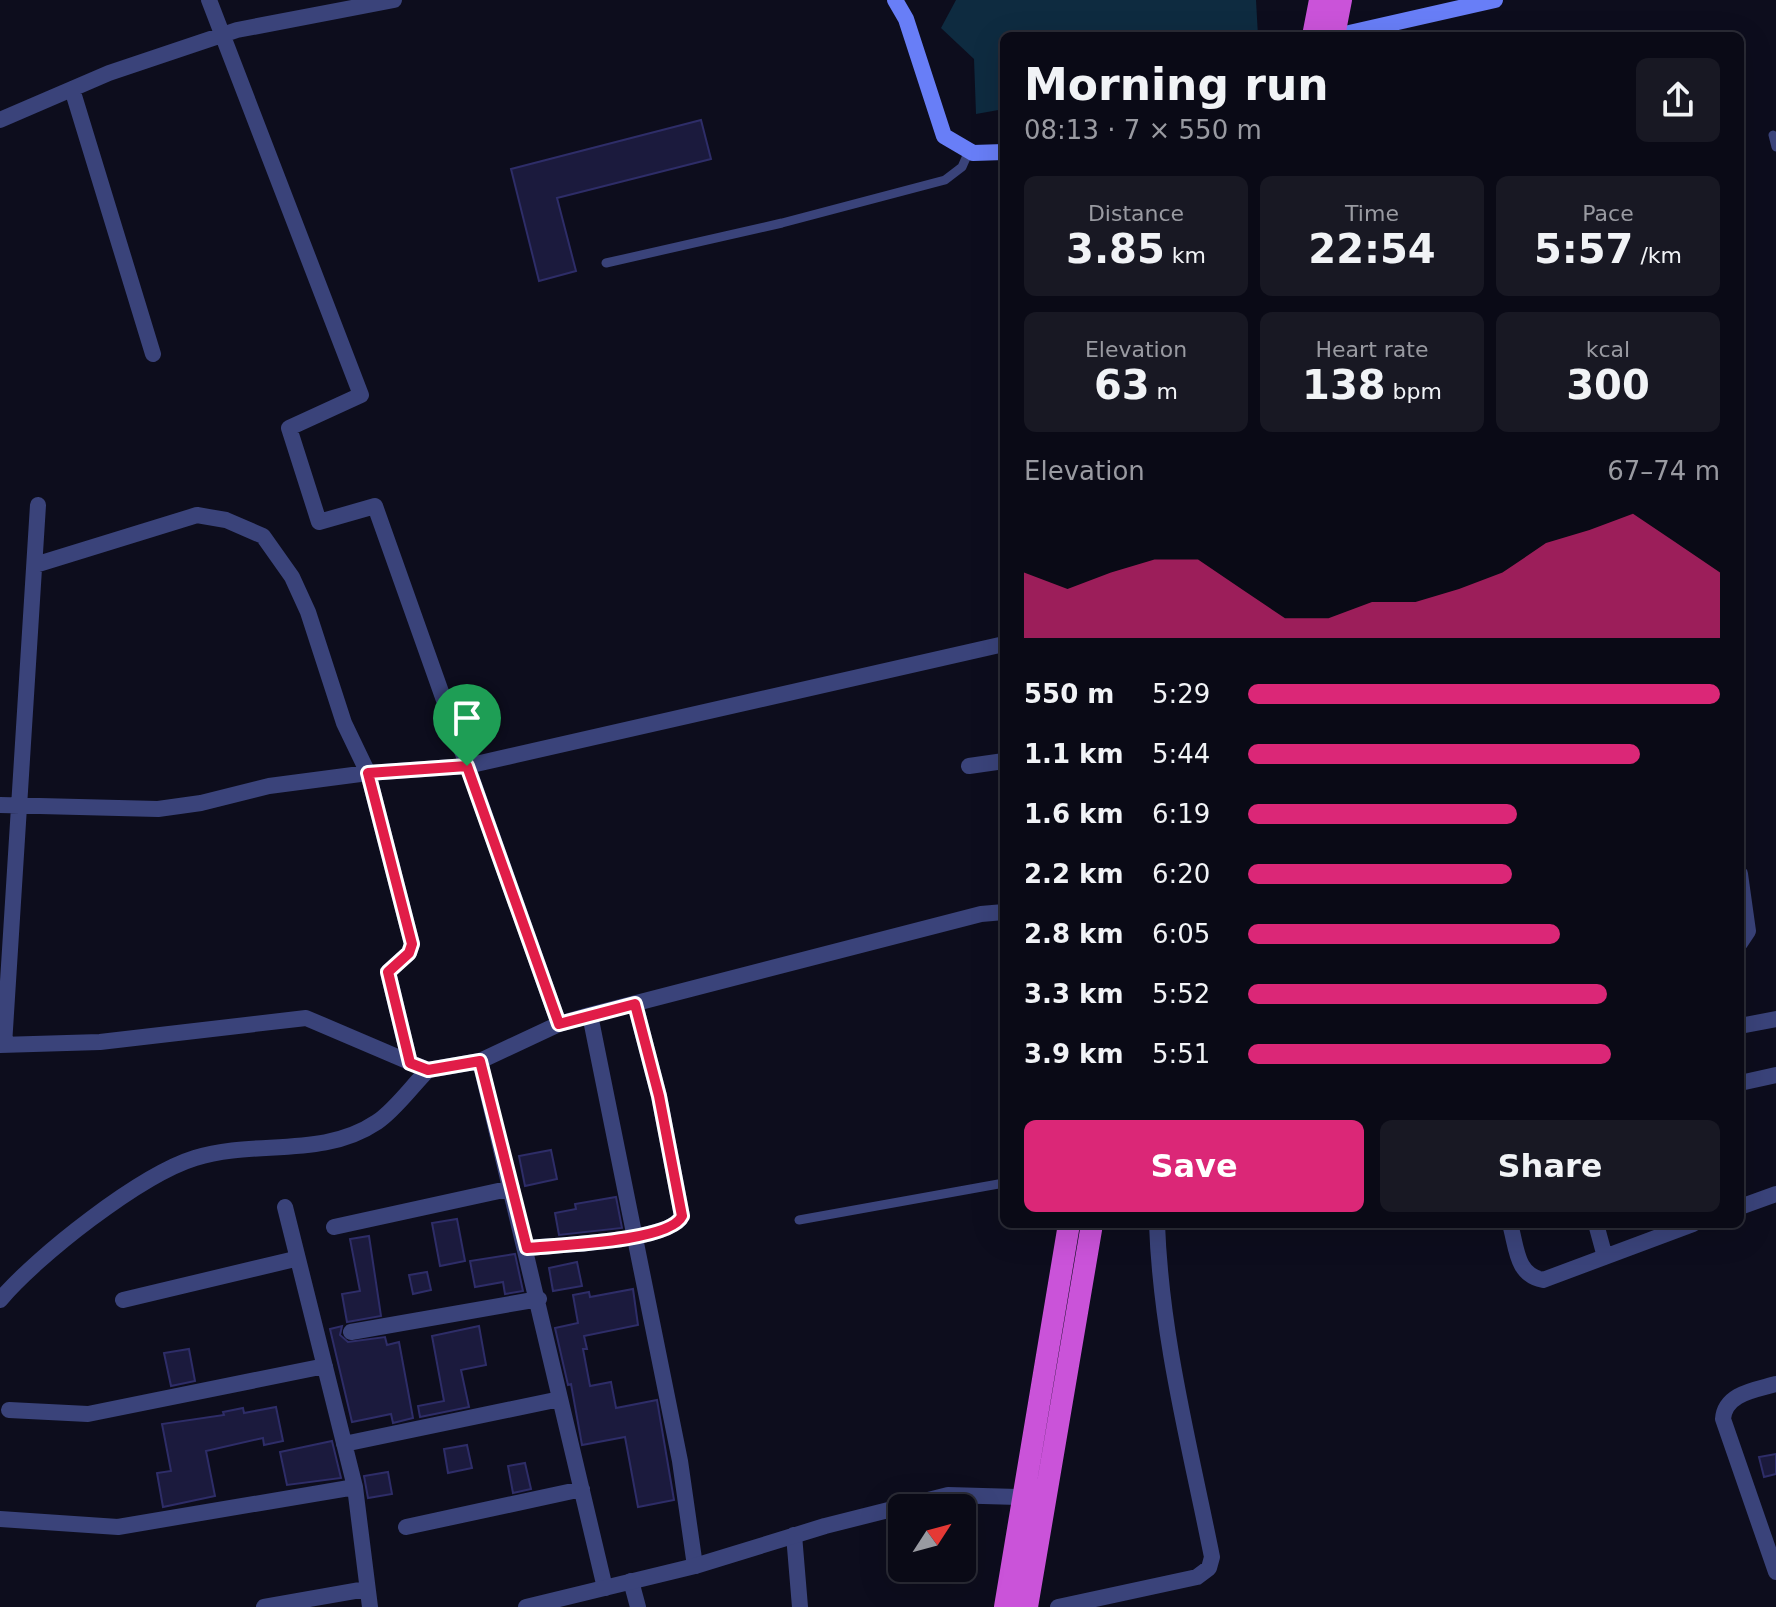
<!DOCTYPE html>
<meta charset="utf-8">
<style>
:root{--surface:#0a0a16;--page:#181823;--text:#f1f3f6;--muted:#999aa1;--line:#2a2b35;--accent:#db2777}
body{margin:0;font-family:"DejaVu Sans",sans-serif;background:var(--page);color:var(--text);height:100vh;display:flex;flex-direction:column;font-size:30px;white-space:nowrap}
*{box-sizing:border-box;margin:0}
p{font-size:26px;color:var(--muted)}
.icon{flex:none;width:44px;height:44px;fill:none;stroke:currentColor;stroke-width:2;stroke-linecap:round;stroke-linejoin:round}
.map{position:relative;flex:1;overflow:hidden}
.details{position:absolute;left:1000px;top:32px;width:744px;height:1196px;display:flex;flex-direction:column;background:var(--surface);border-radius:12px;box-shadow:0 8px 32px #0002,0 0 0 2px var(--line)}
.details>*{flex:none}
.needle{width:52px;rotate:54deg}
.tools{position:absolute;left:888px;top:1494px;display:grid;gap:16px}
.tools a{display:grid;place-items:center;width:88px;height:88px;border-radius:12px;background:var(--surface);box-shadow:0 8px 32px #0002,0 0 0 2px var(--line);font-size:40px}
.pin{position:absolute;display:grid;place-items:center;width:68px;height:68px;color:#fff;margin:-82px -34px;border-radius:50% 50% 50% 0;rotate:-45deg;box-shadow:0 0 8px #0007}
.pin .icon{rotate:45deg}
.round{display:grid;place-items:center;flex:none;width:84px;height:84px;border-radius:12px;background:var(--page)}
.headline{display:flex;align-items:center;justify-content:space-between;height:136px;padding:0 24px}
h1{font-size:44px;font-weight:600;line-height:60px}
.metrics{display:grid;grid-template-columns:repeat(3,1fr);gap:12px;height:136px;padding:8px 24px}
.metrics div{display:grid;align-content:center;border-radius:12px;background:var(--page);text-align:center}
.metrics b{font-size:40px;font-weight:600}
.metrics small{font-size:22px;font-weight:400}
.metrics p{font-size:22px}
.chart{height:224px;padding:16px 24px}
.chart p{display:flex;justify-content:space-between}
.chart svg{width:100%;height:144px;margin-top:8px;fill:var(--accent);opacity:.7}
.cta{display:flex;gap:16px;margin-top:auto;padding:16px 24px}
.cta a{flex:1;height:92px;border-radius:12px;background:var(--accent);color:#fff;font-size:32px;font-weight:600;line-height:92px;text-align:center}
.cta a+a{background:var(--page);color:var(--text)}
ul{padding:0 24px;list-style:none;font-size:26px}
li{display:grid;grid-template-columns:128px 96px 1fr;align-items:center;height:60px}
li i{height:20px;border-radius:10px;background:var(--accent)}
.map>svg:first-child{display:block}
.water{fill:#0e2b40}
.building{fill:#1b1a3d;stroke:#2e2d68;stroke-width:2}
.lines{fill:none;stroke-linecap:round;stroke-linejoin:round}
.service{stroke:#3a437a;stroke-width:9}
.minor{stroke:#3a437a;stroke-width:16}
.tertiary{stroke:#3a437a;stroke-width:16}
.secondary{stroke:#687ef7;stroke-width:16}
.trunk{stroke:#ca53d9;stroke-width:22}
.route-casing{stroke:#fff;stroke-width:16}
.route{stroke:#e11d48;stroke-width:10}
</style>
<div class="map">
<svg width="1776" height="1607" viewBox="0 0 1776 1607">
<rect width="100%" height="100%" fill="#0d0d1d"/>
<path class="water" d="M956 0H1256L1258 36H1004V109L976 114 974 59 941 28Z"/>
<path class="building" d="M701 120 711 159 557 198 576 271 539 281 511 169Z
M551 1150 557 1179 525 1186 519 1156Z
M616 1197 622 1228 559 1235 555 1213 576 1209 575 1204Z
M457 1219 465 1261 440 1266 432 1223Z
M369 1236 381 1316 347 1322 342 1294 360 1291 350 1239Z
M515 1254 523 1291 505 1294 503 1282 475 1287 470 1261Z
M577 1262 582 1286 553 1291 549 1268Z
M427 1272 431 1290 413 1294 409 1275Z
M633 1289 638 1325 584 1336 587 1349H583L590 1386 611 1382 616 1408 657 1400 674 1500 638 1507 625 1437 582 1445 571 1384 568 1385 555 1328 578 1323 573 1295 589 1292 590 1297Z
M342 1326 340 1335 348 1342 385 1337 387 1345 399 1342 413 1418 393 1423 391 1414 352 1422 330 1329Z
M479 1326 486 1365 461 1370 469 1407 420 1417 418 1406 444 1401 432 1336Z
M189 1349 195 1381 171 1386 164 1353Z
M276 1407 283 1441 264 1445 263 1438 206 1451 215 1496 163 1507 157 1473 171 1471 162 1424 224 1415 223 1412 243 1408 244 1413Z
M332 1441 341 1478 287 1485 280 1452Z
M467 1445 472 1468 448 1473 444 1449Z
M1776 1454V1474L1764 1477 1759 1457Z
M525 1463 531 1489 513 1493 508 1466Z
M388 1472 392 1494 368 1498 364 1476Z"/>
<g class="lines">
<path class="service" d="M1773 135 1776 147
M606 263 782 223 945 180 962 167 969 151
M799 1220 1004 1183"/>
<path class="minor" d="M209 0 361 395 289 428 319 522 375 506 559 1024
M72 89 153 354
M0 120 109 73 237 30 394 0
M35 565 197 515 226 520 263 536 292 577 308 612 344 723 368 773 412 944 409 953 388 972 410 1063
M969 766 1004 761
M0 805 158 809 201 803 269 786 368 773 467 766 1004 644
M1740 874 1748 931 1740 943
M590 1015 680 1461 695 1566
M1740 1026 1776 1019
M0 1045 100 1042 306 1018 428 1070 480 1061
M4 1045 38 505
M1740 1083 1776 1075
M285 1207 355 1487 370 1607
M1740 1207 1776 1194
M1510 1224C1517 1248 1516 1275 1543 1280L1693 1224
M1596 1224 1605 1257
M334 1227 512 1188
M527 1248C556 1245 670 1242 682 1216L659 1096 635 1004
M0 1300C37 1256 140 1175 195 1158 255 1139 322 1159 377 1122 395 1110 412 1086 428 1070
M123 1300 295 1259
M351 1332 539 1299
M1776 1384C1756 1390 1725 1393 1723 1419L1776 1572
M9 1410 88 1414 325 1366
M344 1444 560 1399
M0 1519 118 1527 355 1487
M406 1527 582 1489
M794 1535 800 1607
M631 1581 638 1607
M605 1588 480 1061 559 1024 590 1015 981 914 1004 912
M264 1607 366 1589
M1058 1607 1197 1577 1209 1568 1212 1557C1190 1447 1161 1337 1157 1224"/>
<path class="tertiary" d="M526 1607 695 1566 825 1526 948 1495 1021 1497"/>
<path class="secondary" d="M895 0 906 19 944 136 973 153 1004 152
M1336 36 1495 0"/>
<path class="trunk" d="M1313 36 1320 0
M1334 36 1341 0
M1005 1607 1069 1224
M1027 1607 1092 1224"/>
</g>
<g class="lines">
<defs>
<path id="route" d="M467 766 559 1024 635 1004 659 1096 682 1216C670 1242 556 1245 527 1248L480 1061 428 1070 410 1063 388 972 409 953 412 944 368 773Z"/>
</defs>
<use href="#route" class="route-casing"/>
<use href="#route" class="route"/>
</g>
</svg>
<div class="tools">
<a><svg class="needle" viewBox="-14 -14 28 28"><path d="M0-13l5 13h-10z" fill="#e53935"/><path d="M0 13l5-13h-10z" fill="#999aa1"/></svg></a>
</div>
<div class="pin" style="left:467px;top:766px;background:#1e9e55"><svg class="icon" aria-label="arrive" viewBox="0 0 24 24"><path d="M6 21V4h12l-3 4 3 4H6"/></svg></div>
<section class="details">
<div class="headline"><div><h1>Morning run</h1><p>08:13 · 7 × 550 m</p></div><a class="round"><svg class="icon" aria-label="share" viewBox="0 0 24 24"><path d="M12 15V3M7 8l5-5 5 5M5 13v7h14v-7"/></svg></a></div>
<div class="metrics">
<div><p>Distance</p><b>3.85<small> km</small></b></div>
<div><p>Time</p><b>22:54</b></div>
<div><p>Pace</p><b>5:57<small> /km</small></b></div>
</div>
<div class="metrics">
<div><p>Elevation</p><b>63<small> m</small></b></div>
<div><p>Heart rate</p><b>138<small> bpm</small></b></div>
<div><p>kcal</p><b>300</b></div>
</div>
<div class="chart"><p><span>Elevation</span>67–74 m</p>
<svg viewBox="0 0 160 44" preserveAspectRatio="none"><path d="M0 44V24L10 29L20 24L30 20L40 20L50 29L60 38L70 38L80 33L90 33L100 29L110 24L120 15L130 11L140 6L150 15L160 24V44z"/></svg>
</div>
<ul>
<li><b>550 m</b>5:29<i style="width:100%"></i></li>
<li><b>1.1 km</b>5:44<i style="width:83%"></i></li>
<li><b>1.6 km</b>6:19<i style="width:57%"></i></li>
<li><b>2.2 km</b>6:20<i style="width:56%"></i></li>
<li><b>2.8 km</b>6:05<i style="width:66%"></i></li>
<li><b>3.3 km</b>5:52<i style="width:76%"></i></li>
<li><b>3.9 km</b>5:51<i style="width:77%"></i></li>
</ul>
<div class="cta"><a>Save</a><a>Share</a></div>
</section>
</div>
